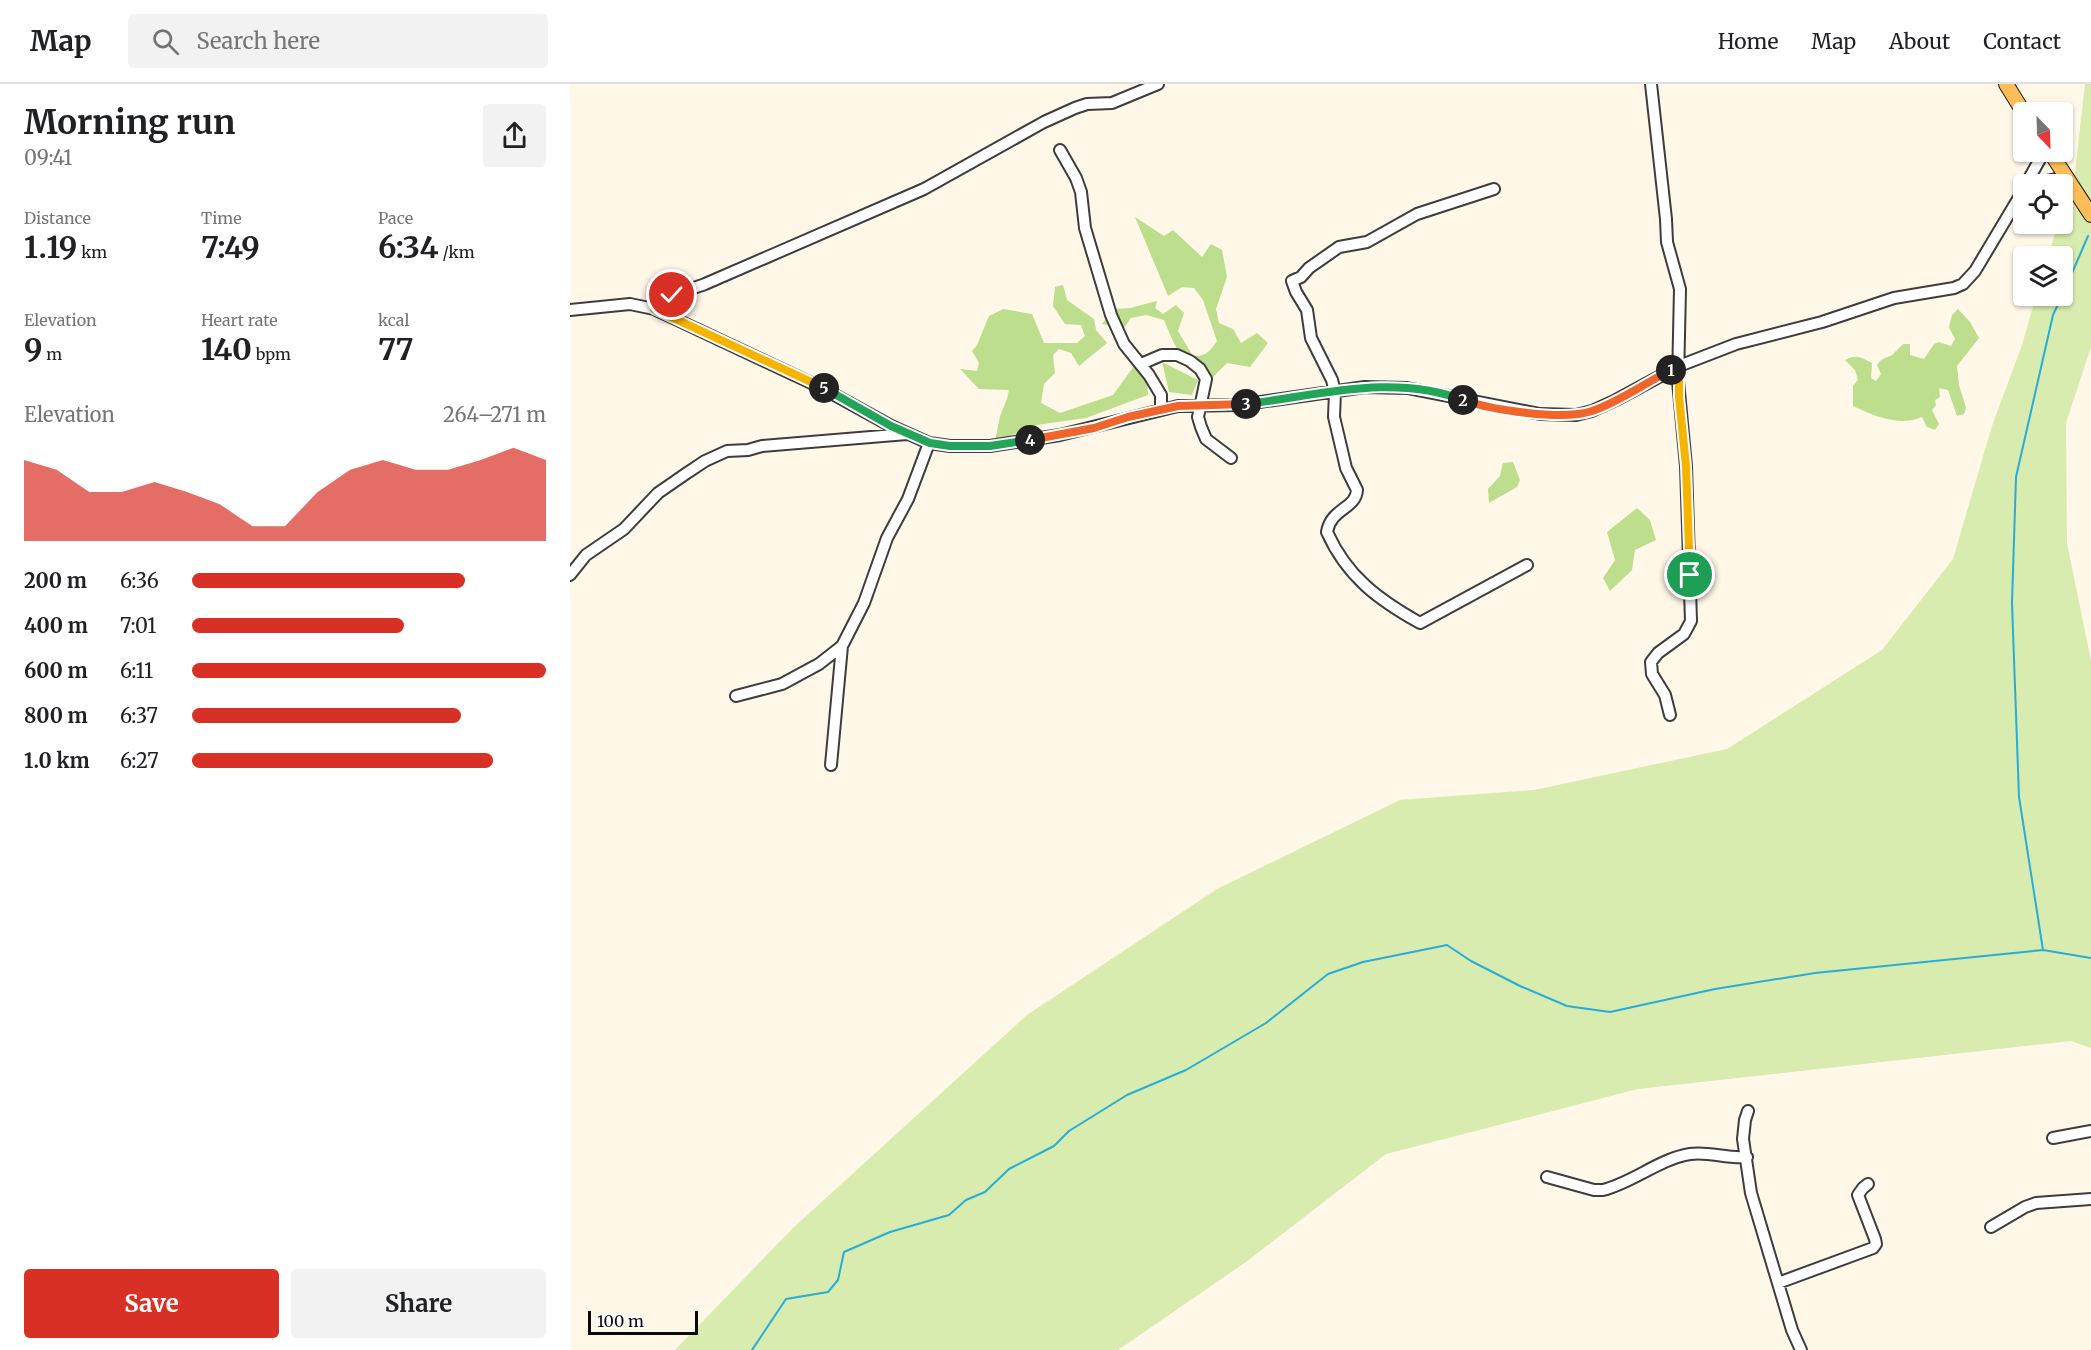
<!DOCTYPE html>
<meta charset="utf-8">
<style>
:root{--surface:#fff;--page:#f2f2f2;--text:#202124;--muted:#757577;--line:#e0e0e0;--accent:#d93025}
body{margin:0;font-family:Merriweather,serif;background:var(--page);color:var(--text);height:100vh;display:flex;flex-direction:column;font-size:22px;white-space:nowrap}
*{box-sizing:border-box;margin:0}
p{font-size:20px;color:var(--muted)}
.icon{flex:none;width:33px;height:33px;fill:none;stroke:currentColor;stroke-width:2;stroke-linecap:round;stroke-linejoin:round}
.map{position:relative;flex:1;overflow:hidden}
.sheet{display:flex;flex-direction:column;background:var(--surface);width:570px}
.sheet>*{flex:none}
.needle{width:39px;rotate:157deg}
.buttons{position:absolute;left:1443px;top:18px;display:grid;gap:12px}
.buttons a{display:grid;place-items:center;width:60px;height:60px;border-radius:6px;background:var(--surface);box-shadow:0 2px 4px #0004;font-size:30px}
.scale{position:absolute;left:18px;bottom:15px;width:110px;box-sizing:border-box;padding-left:6px;border:3px solid #0a0a0a;border-top:0;font-size:16px;line-height:21px;white-space:nowrap;color:#0a0a0a;-webkit-text-stroke:4px #fff;paint-order:stroke}
.pin{position:absolute;display:grid;place-items:center;width:51px;height:51px;color:#fff;margin:-26px;border:3px solid #fff;border-radius:50%;box-shadow:0 2px 6px #0007}
.km{position:absolute;width:30px;height:30px;margin:-15px;border-radius:50%;background:#222;color:#fff;font-size:16px;line-height:30px;text-align:center}
.round{display:grid;place-items:center;flex:none;width:63px;height:63px;border-radius:6px;background:var(--page)}
.summary{display:flex;align-items:center;justify-content:space-between;height:102px;padding:0 24px}
h1{font-size:33px;font-weight:700;line-height:45px}
.stats{display:grid;grid-template-columns:repeat(3,1fr);gap:9px;height:102px;padding:6px 24px}
.stats div{display:grid;align-content:center}
.stats b{font-size:30px;font-weight:700}
.stats small{font-size:16px;font-weight:400}
.stats p{font-size:16px}
.chart{height:168px;padding:12px 24px}
.chart p{display:flex;justify-content:space-between}
.chart svg{width:100%;height:108px;margin-top:6px;fill:var(--accent);opacity:.7}
.button{display:flex;gap:12px;margin-top:auto;padding:12px 24px}
.button a{flex:1;height:69px;border-radius:6px;background:var(--accent);color:#fff;font-size:24px;font-weight:700;line-height:69px;text-align:center}
.button a+a{background:var(--page);color:var(--text)}
ul{padding:0 24px;list-style:none;font-size:20px}
li{display:grid;grid-template-columns:96px 72px 1fr;align-items:center;height:45px}
li i{height:15px;border-radius:8px;background:var(--accent)}
header{display:flex;align-items:center;gap:36px;box-sizing:border-box;height:84px;padding:0 30px;background:var(--surface);border-bottom:2px solid var(--line)}
header strong{font-size:28px}
nav{display:flex;gap:33px;margin-inline-start:auto;font-size:21px}
.search{width:420px;height:54px;background:var(--page);display:flex;align-items:center;gap:15px;box-sizing:border-box;padding:0 21px;border-radius:6px;color:var(--muted);font-size:22px}
main{display:flex;flex:1;min-height:0}
.map>svg:first-child{display:block}
.green{fill:#d7ecae}
.forest{fill:#bdde8c}
.lines{fill:none;stroke-linecap:round;stroke-linejoin:round}
.stream{stroke:#28acd8;stroke-width:2}
.minor-casing{stroke:#3d3d3d;stroke-width:14}
.major-casing{stroke:#1b1b1b;stroke-width:16}
.minor{stroke:#fff;stroke-width:10}
.major{stroke:#ffbd57;stroke-width:14}
.split-1-casing{stroke:#fff;stroke-width:12}
.split-2-casing{stroke:#fff;stroke-width:12}
.split-3-casing{stroke:#fff;stroke-width:12}
.split-4-casing{stroke:#fff;stroke-width:12}
.split-5-casing{stroke:#fff;stroke-width:12}
.split-6-casing{stroke:#fff;stroke-width:12}
.split-1{stroke:#f5b400;stroke-width:8}
.split-2{stroke:#f0652b;stroke-width:8}
.split-3{stroke:#22a559;stroke-width:8}
.split-4{stroke:#f0652b;stroke-width:8}
.split-5{stroke:#22a559;stroke-width:8}
.split-6{stroke:#f5b400;stroke-width:8}
</style>
<header>
<strong>Map</strong>
<div class="search"><svg class="icon" aria-label="search" viewBox="0 0 24 24"><circle cx="10" cy="10" r="6"/><path d="M15 15l6 6"/></svg>Search here</div>
<nav><a>Home</a><a>Map</a><a>About</a><a>Contact</a></nav>
</header>
<main>
<section class="sheet">
<div class="summary"><div><h1>Morning run</h1><p>09:41</p></div><a class="round"><svg class="icon" aria-label="share" viewBox="0 0 24 24"><path d="M12 15V3M7 8l5-5 5 5M5 13v7h14v-7"/></svg></a></div>
<div class="stats">
<div><p>Distance</p><b>1.19<small> km</small></b></div>
<div><p>Time</p><b>7:49</b></div>
<div><p>Pace</p><b>6:34<small> /km</small></b></div>
</div>
<div class="stats">
<div><p>Elevation</p><b>9<small> m</small></b></div>
<div><p>Heart rate</p><b>140<small> bpm</small></b></div>
<div><p>kcal</p><b>77</b></div>
</div>
<div class="chart"><p><span>Elevation</span>264–271 m</p>
<svg viewBox="0 0 160 44" preserveAspectRatio="none"><path d="M0 44V11L10 15L20 24L30 24L40 20L50 24L60 29L70 38L80 38L90 24L100 15L110 11L120 15L130 15L140 11L150 6L160 11V44z"/></svg>
</div>
<ul>
<li><b>200 m</b>6:36<i style="width:77%"></i></li>
<li><b>400 m</b>7:01<i style="width:60%"></i></li>
<li><b>600 m</b>6:11<i style="width:100%"></i></li>
<li><b>800 m</b>6:37<i style="width:76%"></i></li>
<li><b>1.0 km</b>6:27<i style="width:85%"></i></li>
</ul>
<div class="button"><a>Save</a><a>Share</a></div>
</section>
<div class="map">
<svg width="1521" height="1266" viewBox="0 0 1521 1266">
<rect width="100%" height="100%" fill="#fff7e7"/>
<path class="green" d="M1515 0H1521V263L1496 339 1497 459 1521 577V964L1501 957 1068 1005 816 1070 676 1178 548 1266H105L223 1144 457 931 647 805 830 716 964 706 1157 665 1312 566 1383 475 1422 342 1452 261 1466 212H1492V172H1478L1488 140H1492L1493 126 1505 88Z"/>
<path class="forest" d="M565 133 594 152 603 146 632 173 641 160 652 166 657 193 646 225 649 239 663 245 671 259 687 249 698 259 680 283 657 279 642 294C632 277 622 282 612 271 603 261 599 247 594 236L576 231 561 234 554 244 532 240 543 225 560 224 587 217 585 224 593 230 606 221 614 229 608 247 623 272C636 273 640 267 647 257L633 216 624 204 612 203 598 212Z
M493 201 497 216 524 235 526 246 537 259 509 282 501 269 489 265 483 271 485 289 474 300 471 319 490 329 543 311 567 278 577 295 578 311 516 334 467 341 425 358 430 332 437 315 439 306 409 305 390 285 407 287 409 279 402 267 407 261 419 232 433 225 462 230 474 259H507L515 252 511 241 495 240 483 222 485 203Z
M1388 225 1400 238 1409 254 1387 282 1389 301 1396 324 1394 330 1387 332 1378 306 1369 304 1370 313 1365 316 1366 321 1362 326 1369 340 1365 346 1357 343 1352 333C1328 343 1305 332 1283 322V302L1288 296 1285 286 1275 276C1286 270 1291 273 1302 279L1301 294 1306 297 1311 290 1307 281 1311 276 1322 271 1333 260H1340V271L1354 275 1364 260 1369 258 1381 262 1385 255 1379 243 1382 231Z
M592 278 628 296 622 311 599 308Z
M943 378 950 396 947 403 919 419 918 405 930 392 933 379Z
M1067 424 1080 436 1086 456 1065 466 1062 486 1040 507 1033 494 1045 476 1037 448Z"/>
<g class="lines">
<path class="stream" d="M1493 210 1518 152
M1473 866 1449 713 1442 519 1446 393 1483 231 1492 212
M182 1266 216 1215 258 1208 268 1196 274 1168 320 1148 379 1131 396 1116 415 1108 439 1085 484 1062 499 1047 557 1011 616 986 696 939 758 890 793 878 877 861 901 877 950 902 997 922 1040 928 1145 905 1245 889 1473 866 1521 874"/>
<defs>
<path id="minor" d="M1081 0 1096 135 1097 158 1110 205 1108 297 1116 382 1121 537 1114 550 1088 569 1081 578 1082 590 1095 611 1100 631
M490 66 506 94 511 108 515 144 541 231 554 260 579 291 591 311V325
M1456 100 1474 68
M1462 100 1496 93
M924 105 847 130 797 158 769 163 739 184 731 193 722 197 726 208 737 226 741 254 762 296 765 308 764 333 773 371 776 384 787 406C786 425 761 424 757 448 777 493 809 516 850 539L957 481
M84 225C97 210 117 207 135 200L354 105 474 38 505 24 517 20 542 19 588 0
M0 226 60 220 84 225 254 305 321 342 359 359 380 362H420L490 351 608 322 669 321 795 303 837 304 970 330 1006 331 1022 327 1046 316 1109 282 1166 260 1252 238 1324 214 1384 204 1393 200 1405 187 1454 105
M571 280 592 271H607L620 277 630 285 636 295 628 333 631 343 636 355 661 374
M0 491 16 471 54 445 88 409 114 391 135 377 157 367 178 366 192 362 337 350
M166 612 212 600 249 580 272 562 294 519 317 454 338 415 359 359
M261 681 272 562
M1178 1027 1175 1036 1173 1055 1181 1109 1222 1246 1231 1266
M1483 1054 1521 1047
M977 1093 1024 1106H1033C1064 1098 1089 1075 1120 1070 1138 1067 1157 1075 1177 1073
M1421 1143 1455 1123 1466 1119 1521 1115
M1208 1199 1303 1164 1306 1160 1305 1155 1288 1111 1293 1104 1298 1100"/>
<path id="major" d="M1436 0 1454 29
M1480 68 1521 131"/>
</defs>
<use href="#minor" class="minor-casing"/>
<use href="#major" class="major-casing"/>
<use href="#minor" class="minor"/>
<use href="#major" class="major"/>
</g>
<g class="lines">
<defs>
<path id="split-1" d="M1101 286 1109 282V313L1116 382 1120 491"/>
<path id="split-2" d="M893 316C922 326 993 337 1022 327 1049 318 1075 299 1101 286"/>
<path id="split-3" d="M676 320C747 312 822 289 893 316"/>
<path id="split-4" d="M460 356 524 344 558 333 608 322 676 320"/>
<path id="split-5" d="M254 304 321 342 360 359 380 362H420L460 356"/>
<path id="split-6" d="M102 211 91 217 84 225 254 304"/>
</defs>
<use href="#split-1" class="split-1-casing"/>
<use href="#split-2" class="split-2-casing"/>
<use href="#split-3" class="split-3-casing"/>
<use href="#split-4" class="split-4-casing"/>
<use href="#split-5" class="split-5-casing"/>
<use href="#split-6" class="split-6-casing"/>
<use href="#split-1" class="split-1"/>
<use href="#split-2" class="split-2"/>
<use href="#split-3" class="split-3"/>
<use href="#split-4" class="split-4"/>
<use href="#split-5" class="split-5"/>
<use href="#split-6" class="split-6"/>
</g>
</svg>
<div class="buttons">
<a><svg class="needle" viewBox="-14 -14 28 28"><path d="M0-13l5 13h-10z" fill="#e53935"/><path d="M0 13l5-13h-10z" fill="#757577"/></svg></a>
<a><svg class="icon" aria-label="locate" viewBox="0 0 24 24"><circle cx="12" cy="12" r="6"/><path d="M12 2v4M12 18v4M2 12h4M18 12h4"/></svg></a>
<a><svg class="icon" aria-label="layers" viewBox="0 0 24 24"><path d="M12 4l9 5-9 5-9-5zM3 14l9 5 9-5"/></svg></a>
</div>
<div class="scale">100 m</div>
<div class="pin" style="left:1120px;top:491px;background:#1e9e55"><svg class="icon" aria-label="arrive" viewBox="0 0 24 24"><path d="M6 21V4h12l-3 4 3 4H6"/></svg></div>
<div class="pin" style="left:102px;top:211px;background:#d93025"><svg class="icon" aria-label="check" viewBox="0 0 24 24"><path d="M5 12l5 5 9-10"/></svg></div>
<b class="km" style="left:1101px;top:286px">1</b>
<b class="km" style="left:893px;top:316px">2</b>
<b class="km" style="left:676px;top:320px">3</b>
<b class="km" style="left:460px;top:356px">4</b>
<b class="km" style="left:254px;top:304px">5</b>
</div>
</main>
